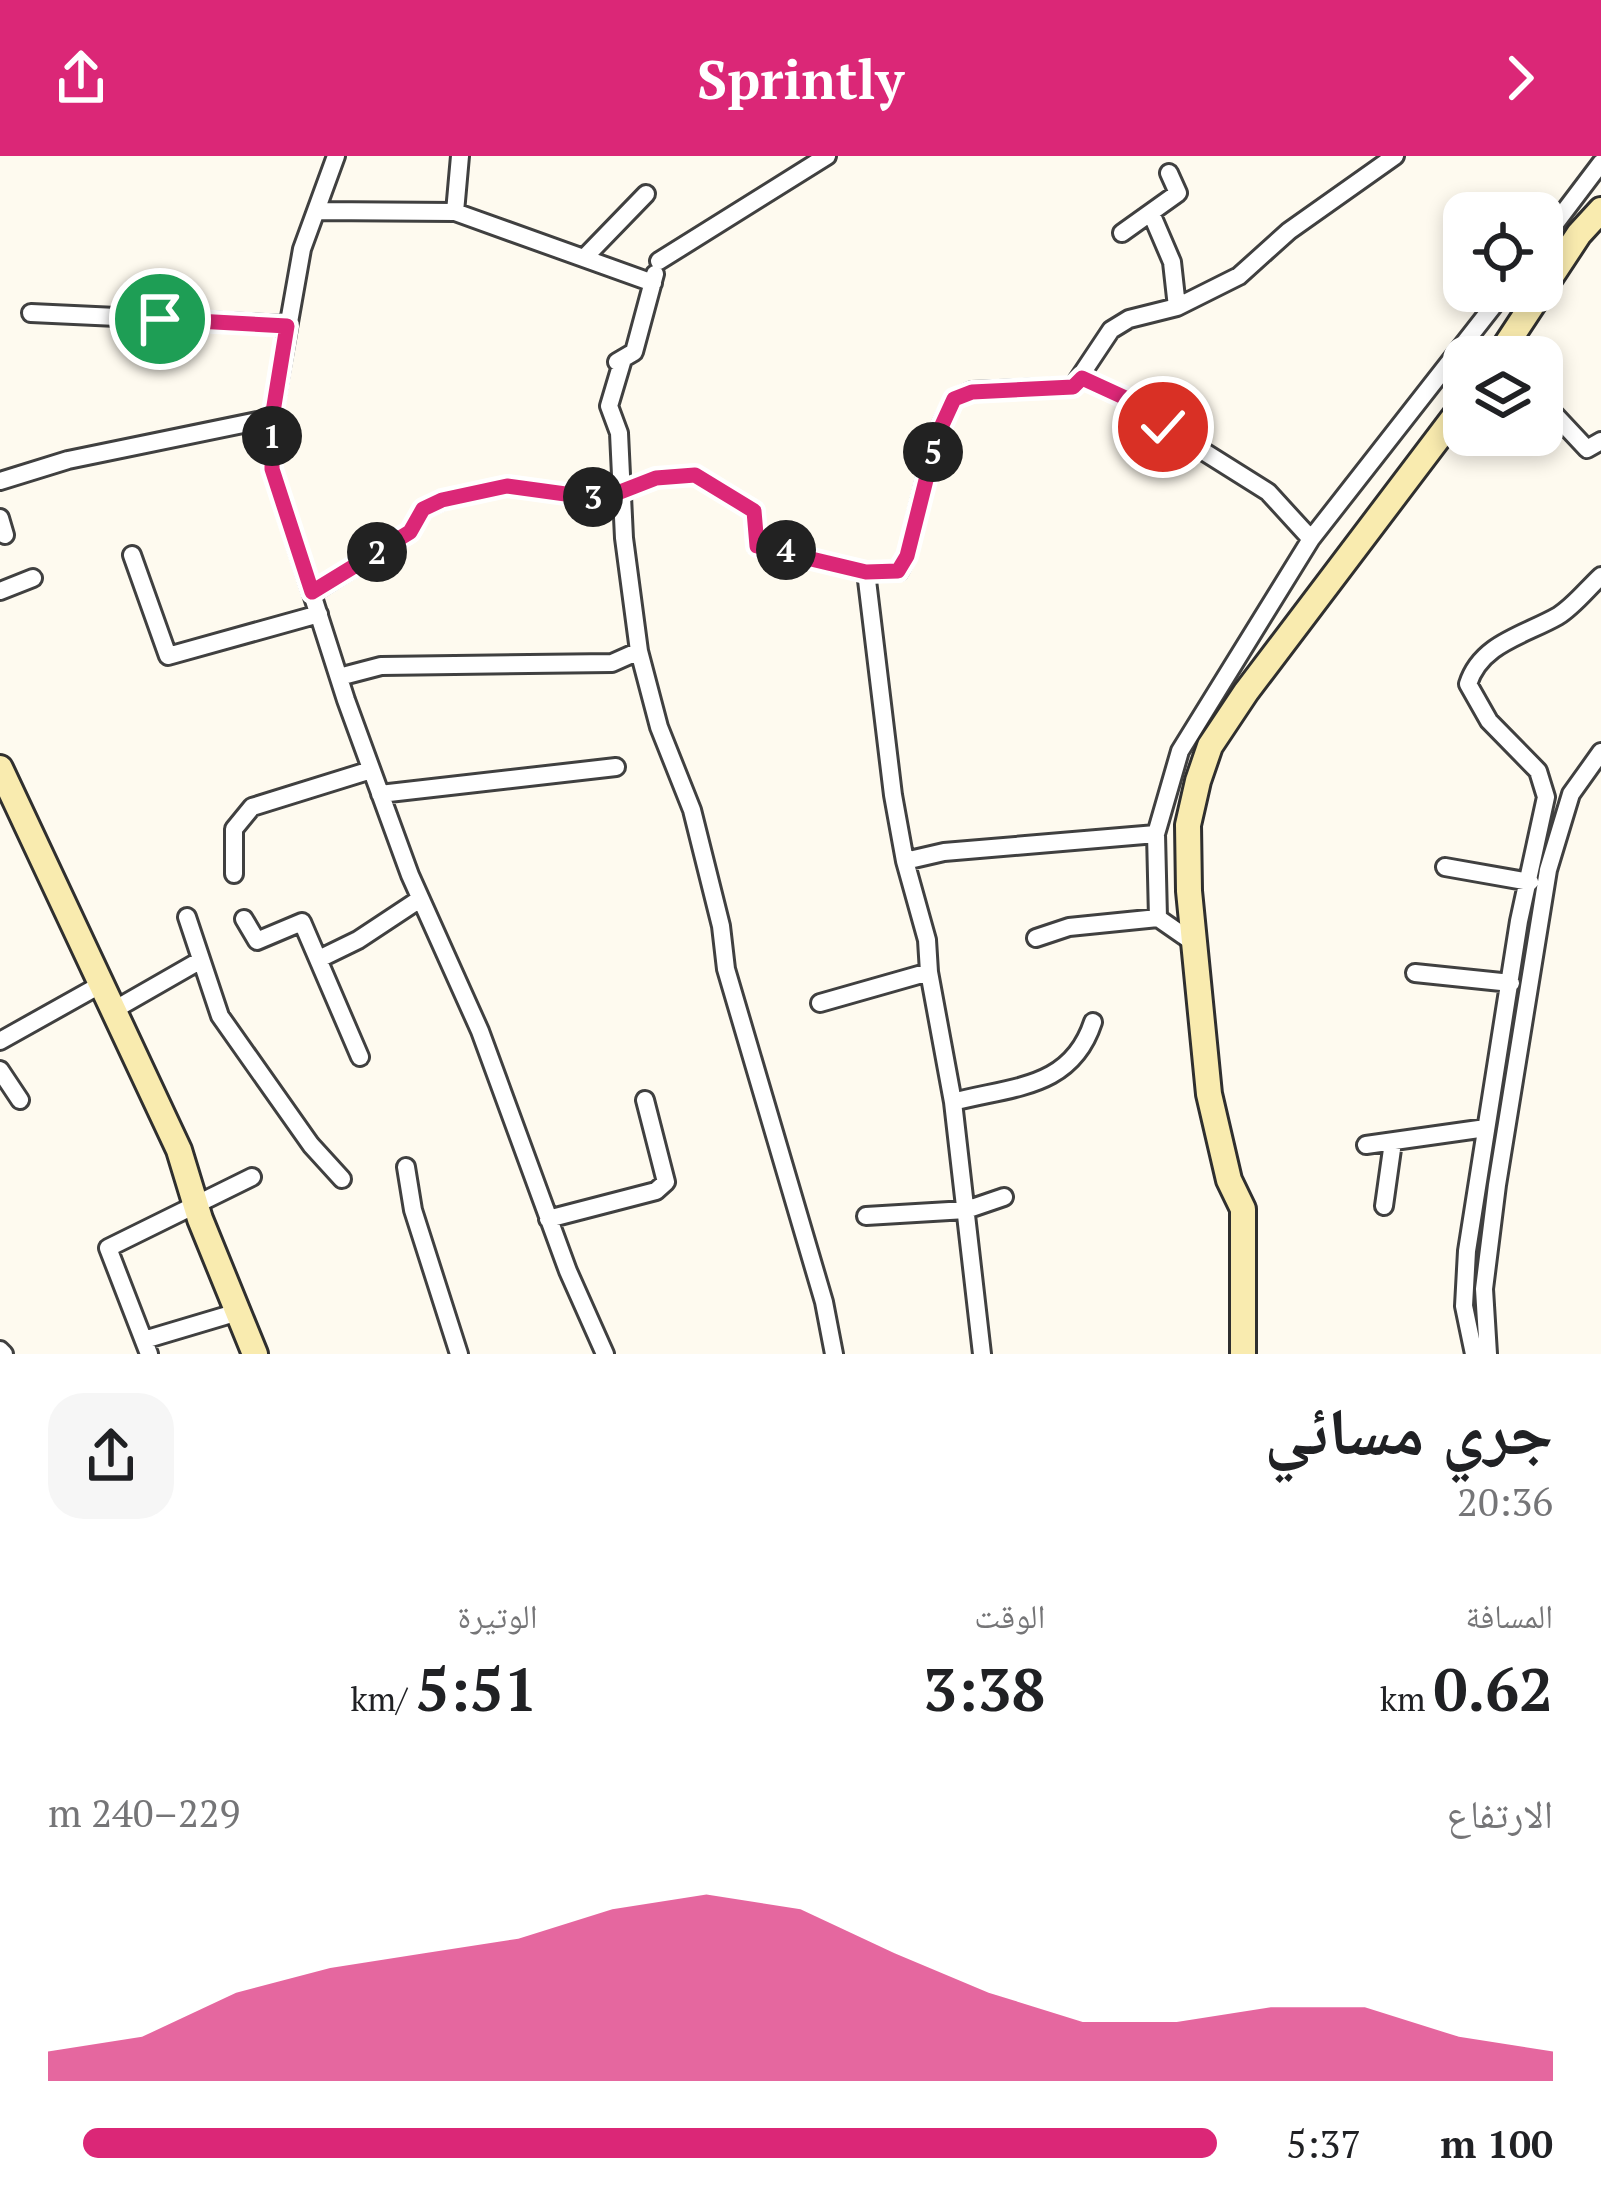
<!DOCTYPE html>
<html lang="ar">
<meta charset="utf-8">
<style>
:root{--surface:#fff;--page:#f6f6f6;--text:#202124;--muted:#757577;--accent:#db2777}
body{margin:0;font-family:"PT Serif","Noto Naskh Arabic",serif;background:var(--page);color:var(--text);direction:rtl;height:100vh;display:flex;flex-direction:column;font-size:45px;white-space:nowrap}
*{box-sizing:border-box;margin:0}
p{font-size:39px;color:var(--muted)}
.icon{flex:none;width:66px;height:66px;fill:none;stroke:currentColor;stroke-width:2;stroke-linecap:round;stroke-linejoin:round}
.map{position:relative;height:1198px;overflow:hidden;direction:ltr}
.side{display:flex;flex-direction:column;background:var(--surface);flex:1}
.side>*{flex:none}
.fabs{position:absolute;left:1443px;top:36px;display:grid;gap:24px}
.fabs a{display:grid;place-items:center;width:120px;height:120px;border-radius:24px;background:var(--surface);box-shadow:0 6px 18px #0003;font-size:60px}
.pin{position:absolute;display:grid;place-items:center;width:102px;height:102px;color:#fff;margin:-51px;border:6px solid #fff;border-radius:50%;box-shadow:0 3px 12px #0007}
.km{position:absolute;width:60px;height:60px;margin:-30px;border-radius:50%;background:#222;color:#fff;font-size:33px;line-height:60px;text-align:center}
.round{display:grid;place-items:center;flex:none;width:126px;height:126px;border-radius:36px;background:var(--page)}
.summary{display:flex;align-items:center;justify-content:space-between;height:204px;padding:0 48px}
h1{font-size:66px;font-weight:700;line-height:90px}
.figures{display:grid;grid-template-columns:repeat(3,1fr);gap:18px;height:204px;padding:12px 48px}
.figures div{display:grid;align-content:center}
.figures b{font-size:60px;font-weight:700}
.figures small{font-size:33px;font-weight:400}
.figures p{font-size:33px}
.chart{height:336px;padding:24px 48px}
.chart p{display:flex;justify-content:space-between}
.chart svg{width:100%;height:216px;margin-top:12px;fill:var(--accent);opacity:.7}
ul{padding:0 48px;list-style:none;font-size:39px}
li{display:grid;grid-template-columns:192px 144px 1fr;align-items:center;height:90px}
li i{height:30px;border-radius:15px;background:var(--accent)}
header{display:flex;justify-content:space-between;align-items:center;height:156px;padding:0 48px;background:var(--accent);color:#fff;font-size:54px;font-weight:700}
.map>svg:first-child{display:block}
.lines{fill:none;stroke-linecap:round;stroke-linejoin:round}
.street-casing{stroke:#404040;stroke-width:22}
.secondary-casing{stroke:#2f2f2f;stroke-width:30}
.street{stroke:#fff;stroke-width:16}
.secondary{stroke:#f9ebaf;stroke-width:24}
.route-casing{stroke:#fff;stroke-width:24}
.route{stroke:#db2777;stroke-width:15}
</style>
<header><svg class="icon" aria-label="forward" viewBox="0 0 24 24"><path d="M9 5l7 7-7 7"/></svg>Sprintly<svg class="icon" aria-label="share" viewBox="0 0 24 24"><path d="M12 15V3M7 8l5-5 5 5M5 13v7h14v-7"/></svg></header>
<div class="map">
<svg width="1601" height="1198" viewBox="0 0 1601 1198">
<rect width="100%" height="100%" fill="#fefaef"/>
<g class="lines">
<defs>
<path id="street" d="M336 0 302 93 272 262V313L346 544 410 719 480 875 568 1115 605 1198
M317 55 455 56 653 127
M455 56 460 0
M1151 57 1172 106 1177 151
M1122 77 1178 37 1169 17
M1542 85 1601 7
M584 102 646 38
M659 105 827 0
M31 157 287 169
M623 203 609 250 619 277 624 382 639 495 659 571 692 654 721 770 726 813 824 1146 834 1198
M617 206 634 196 655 118
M1082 222 1156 256 1163 270 1268 336 1311 383
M1542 245 1587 293 1601 285
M0 325 68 304 272 262
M0 362 5 379
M132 399 168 500 319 458
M866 416 899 415 907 400 936 280 954 243 972 235 1073 231 1111 174 1129 163 1177 151 1239 120 1289 75 1395 0
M0 435 33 422
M312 437 410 376 423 353 443 344 507 330 602 343 656 322 695 319 754 355 757 390 866 416 893 639 905 705 927 784 929 816 953 946 982 1198
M339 521 381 510 612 507 639 495
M380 638 616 611
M905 705 944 696 1156 678
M1445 711 1530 726
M234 718V673L252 651 371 614
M187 761 220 860 311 989 342 1023
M244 763 257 785 302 766 360 901
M1036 782 1069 771 1158 762
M1194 787 1158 762 1156 678 1180 595 1311 383 1505 135
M319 803 358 784 420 743
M1415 817 1511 827
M820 847 929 816
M112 855 201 804
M0 885 100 829
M0 914 20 944
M953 946C1013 930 1071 933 1093 866
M1366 989 1486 972
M406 1011 413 1054 459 1198
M1384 1050 1393 986
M866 1060 966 1054 1004 1041
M548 1063 656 1035 666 1026 645 944
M144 1184 238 1156
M0 1194 4 1198
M149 1198 108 1092 252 1021
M1474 1198 1464 1150 1467 1095 1519 765 1546 641 1538 615 1489 565 1468 528C1481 487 1525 479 1558 460 1574 450 1587 433 1601 420
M1488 1198 1484 1133 1497 1029 1548 714 1571 638 1601 596"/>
<path id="secondary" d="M1498 201 1579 78 1601 54
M0 612 179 994 200 1063 255 1198
M1243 1198V1053L1229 1024 1209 938 1189 735 1188 669 1198 625 1210 590 1246 536 1464 248"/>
</defs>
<use href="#street" class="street-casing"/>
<use href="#secondary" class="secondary-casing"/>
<use href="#street" class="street"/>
<use href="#secondary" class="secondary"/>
</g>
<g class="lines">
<defs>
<path id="route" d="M160 163 287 170 272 262V313L312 436 410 376 423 353 442 344 507 330 602 343 656 322 695 319 754 355 757 390 866 416 898 415 907 400 937 280 954 243 972 236 1073 231 1082 222 1156 256 1163 271"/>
</defs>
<use href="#route" class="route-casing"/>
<use href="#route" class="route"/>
</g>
</svg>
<div class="fabs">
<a><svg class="icon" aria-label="locate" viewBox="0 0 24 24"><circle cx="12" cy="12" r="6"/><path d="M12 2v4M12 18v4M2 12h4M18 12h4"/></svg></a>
<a><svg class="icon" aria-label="layers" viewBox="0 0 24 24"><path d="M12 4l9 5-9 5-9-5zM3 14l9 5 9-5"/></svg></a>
</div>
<div class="pin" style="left:160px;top:163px;background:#1e9e55"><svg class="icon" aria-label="arrive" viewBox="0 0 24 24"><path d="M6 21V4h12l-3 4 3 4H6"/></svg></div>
<div class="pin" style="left:1163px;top:271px;background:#d93025"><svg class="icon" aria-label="check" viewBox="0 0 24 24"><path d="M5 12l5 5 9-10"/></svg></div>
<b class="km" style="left:272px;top:280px">1</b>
<b class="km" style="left:377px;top:396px">2</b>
<b class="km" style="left:593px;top:341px">3</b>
<b class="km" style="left:786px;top:394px">4</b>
<b class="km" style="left:933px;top:296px">5</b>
</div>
<section class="side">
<div class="summary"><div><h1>جري مسائي</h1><p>20:36</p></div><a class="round"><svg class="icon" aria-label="share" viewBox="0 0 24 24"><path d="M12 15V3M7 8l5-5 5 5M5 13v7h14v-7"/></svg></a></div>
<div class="figures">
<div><p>المسافة</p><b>0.62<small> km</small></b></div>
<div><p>الوقت</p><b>3:38</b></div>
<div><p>الوتيرة</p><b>5:51<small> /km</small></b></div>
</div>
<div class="chart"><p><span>الارتفاع</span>229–240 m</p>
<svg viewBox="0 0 160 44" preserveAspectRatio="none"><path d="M0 44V38L10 35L20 26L30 21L40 18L50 15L60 9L70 6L80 9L90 18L100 26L110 32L120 32L130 29L140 29L150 35L160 38V44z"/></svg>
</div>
<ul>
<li><b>100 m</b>5:37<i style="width:97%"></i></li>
</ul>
</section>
